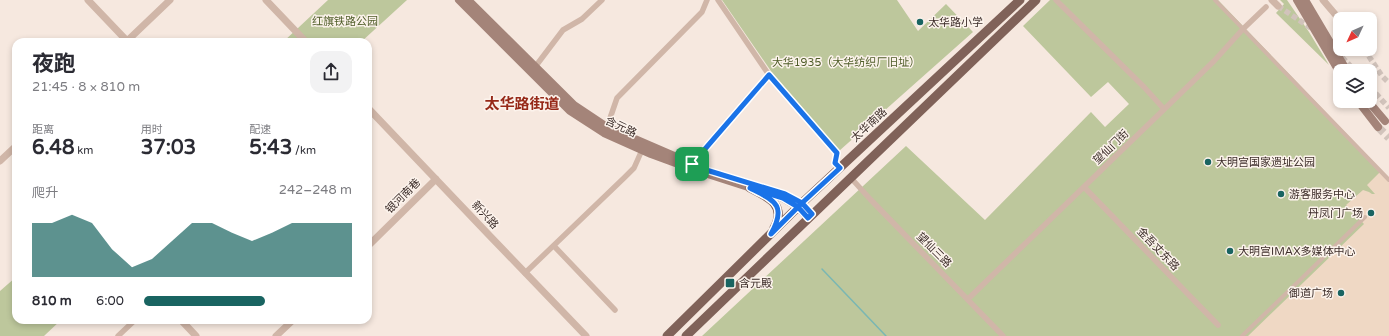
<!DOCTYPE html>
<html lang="zh">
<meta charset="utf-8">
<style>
:root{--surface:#fff;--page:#f2f2f3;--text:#2b2b33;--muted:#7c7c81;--accent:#196461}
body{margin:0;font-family:"Varela Round","Noto Sans SC",sans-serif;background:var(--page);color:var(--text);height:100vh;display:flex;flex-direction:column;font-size:15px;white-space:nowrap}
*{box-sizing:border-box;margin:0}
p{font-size:13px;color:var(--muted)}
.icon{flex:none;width:22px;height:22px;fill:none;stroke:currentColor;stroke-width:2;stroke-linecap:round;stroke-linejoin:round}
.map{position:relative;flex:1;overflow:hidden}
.side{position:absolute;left:12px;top:38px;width:360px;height:286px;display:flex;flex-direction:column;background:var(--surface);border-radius:12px;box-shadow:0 2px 6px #0003}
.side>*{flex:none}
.needle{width:26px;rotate:226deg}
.fabs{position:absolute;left:1333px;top:12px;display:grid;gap:8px}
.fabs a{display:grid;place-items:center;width:44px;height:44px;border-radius:8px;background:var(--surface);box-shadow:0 2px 6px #0003;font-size:20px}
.pin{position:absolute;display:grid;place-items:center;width:34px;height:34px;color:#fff;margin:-17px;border-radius:8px;box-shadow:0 2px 6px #0006}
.round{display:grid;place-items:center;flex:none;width:42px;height:42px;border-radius:12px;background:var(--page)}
.headline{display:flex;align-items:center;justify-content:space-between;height:68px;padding:0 20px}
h1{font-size:22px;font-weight:700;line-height:30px}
.stats{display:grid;grid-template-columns:repeat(3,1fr);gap:6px;height:68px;padding:4px 20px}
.stats div{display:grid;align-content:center}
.stats b{font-size:20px;font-weight:700}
.stats small{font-size:11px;font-weight:400}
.stats p{font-size:11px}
.chart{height:112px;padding:8px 20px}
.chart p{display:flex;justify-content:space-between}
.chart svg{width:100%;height:72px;margin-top:4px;fill:var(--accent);opacity:.7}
ul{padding:0 20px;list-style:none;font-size:13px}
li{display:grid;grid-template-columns:64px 48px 1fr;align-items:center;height:30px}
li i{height:10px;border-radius:5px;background:var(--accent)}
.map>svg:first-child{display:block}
.green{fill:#bdc79c}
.plaza{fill:#efd8c4}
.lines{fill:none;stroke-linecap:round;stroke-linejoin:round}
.stream{stroke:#7ab7b3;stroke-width:1.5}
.minor-tunnel{stroke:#d1c3bb;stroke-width:5.5;stroke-dasharray:5.5 3;stroke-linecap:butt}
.secondary-tunnel{stroke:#d1c3bb;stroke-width:8;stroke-dasharray:8 4;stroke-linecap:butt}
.pedestrian{stroke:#d0b6a8;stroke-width:4}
.minor{stroke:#d0b6a8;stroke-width:5.5}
.tertiary{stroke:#d0b6a8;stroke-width:7}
.secondary{stroke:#a48479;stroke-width:8}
.primary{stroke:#806259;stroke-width:9}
.route-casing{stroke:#fff;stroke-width:8}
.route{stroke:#1a73e8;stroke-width:5}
.poi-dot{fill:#196461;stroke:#fcf3ec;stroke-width:1.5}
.labels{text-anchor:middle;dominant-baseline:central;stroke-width:3;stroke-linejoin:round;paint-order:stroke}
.park-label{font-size:11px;fill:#505e2a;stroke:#fcf3ec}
.poi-label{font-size:11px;fill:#3c2d29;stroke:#fcf3ec;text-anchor:start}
.street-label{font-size:11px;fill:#3c2d29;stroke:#fcf3ec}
.district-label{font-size:15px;font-weight:bold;fill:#962918;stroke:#fcf3ec}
</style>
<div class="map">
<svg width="1389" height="336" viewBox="0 0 1389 336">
<rect width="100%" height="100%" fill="#f6e8df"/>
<path class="green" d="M328 0H407L361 42H283Z
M722 0H897L918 31 946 4 973 32 839 151 773 74Z
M1050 0H1218L1389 178V336H702L906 146 985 220 1091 112 1105 127 1129 104 1108 82 1091 97 1023 26Z
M1280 0H1287L1309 32 1329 65 1276 13 1284 4Z
M16 277V320H61L44 336H0V291Z"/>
<path class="plaza" d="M1381 171 1389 180V336H1248L1364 224 1346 205 1363 190 1369 192 1372 194H1375L1367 185Z"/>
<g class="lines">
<path class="stream" d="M822 269 886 336"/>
<path class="minor-tunnel" d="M1278 6 1314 30
M1364 49 1382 76 1389 83
M1342 57 1355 71
M1370 87 1389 108"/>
<path class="secondary-tunnel" d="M1378 127 1389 138"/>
<path class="pedestrian" d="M1215 0 1389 180
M1242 336 1365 217"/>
<path class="minor" d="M718 0 769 75 837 153 835 163 840 169
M1056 0 1144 87 1164 109
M535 67 563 30 582 19 602 0
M607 127 617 98 702 12 707 0
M692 164 769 75
M851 178 870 199 1003 336
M1084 187 1218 325
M554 246 615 310
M525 273 625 177 634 168 642 150
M968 299 1214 61 1243 29 1266 7
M118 336 135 320"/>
<path class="tertiary" d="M88 0 128 42
M266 0 306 42
M1272 0 1278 6
M1323 0 1340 20
M126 42 170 0
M368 108 488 234 586 336
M0 161 16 146
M368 246 436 179
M181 320 196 336
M276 336 293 320"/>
<path class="secondary" d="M459 0 570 111 604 133 651 154 689 168 783 198 798 207 808 218
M468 0 574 105 607 127 688 162
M1297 0 1340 73
M1305 0 1347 71
M1358 101 1378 127
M1368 101 1385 121"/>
<path class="primary" d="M750 188C768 197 787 205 774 228
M667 336 802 203 1020 0
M686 336 1036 0"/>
</g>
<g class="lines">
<defs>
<path id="route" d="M692 164 703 169 785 194 802 203 798 207 783 198 750 188C775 201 787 205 771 234L798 207 808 218 812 214 802 203 840 168 835 163 837 153 769 75 692 164"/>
</defs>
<use href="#route" class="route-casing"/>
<use href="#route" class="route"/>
</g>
<g class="poi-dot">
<circle cx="920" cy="22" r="4"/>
<circle cx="1208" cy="162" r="4"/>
<circle cx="1281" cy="194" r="4"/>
<circle cx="1371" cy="213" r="4"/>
<circle cx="1230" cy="251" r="4"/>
<rect x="725" y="278" width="10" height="10" rx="2"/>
<circle cx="1341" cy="293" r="4"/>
</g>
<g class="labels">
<g class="park-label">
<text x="345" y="21">红旗铁路公园</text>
<text x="846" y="62">大华1935（大华纺织厂旧址）</text>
</g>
<g class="poi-label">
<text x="928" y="22">太华路小学</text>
<text x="1216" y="162">大明宫国家遗址公园</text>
<text x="1289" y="194">游客服务中心</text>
<text x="1363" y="213" text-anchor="end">丹凤门广场</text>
<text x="1238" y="251">大明宫IMAX多媒体中心</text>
<text x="739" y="283">含元殿</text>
<text x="1333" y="293" text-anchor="end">御道广场</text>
</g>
<g class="street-label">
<text transform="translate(869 125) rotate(-43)">太华南路</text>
<text transform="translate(621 127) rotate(25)">含元路</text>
<text transform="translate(1111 147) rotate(-44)">望仙门街</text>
<text transform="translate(403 196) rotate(-45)">银河南巷</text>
<text transform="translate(485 215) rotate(47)">新兴路</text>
<text transform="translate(1158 249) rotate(46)">金吾丈东路</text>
<text transform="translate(934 250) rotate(45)">望仙三路</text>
</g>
<g class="district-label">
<text x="522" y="104">太华路街道</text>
</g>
</g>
</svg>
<div class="fabs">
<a><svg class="needle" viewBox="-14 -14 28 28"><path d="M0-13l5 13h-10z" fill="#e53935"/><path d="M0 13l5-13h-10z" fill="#7c7c81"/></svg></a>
<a><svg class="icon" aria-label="layers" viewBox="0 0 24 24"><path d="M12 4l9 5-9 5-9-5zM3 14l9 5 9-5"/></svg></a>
</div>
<div class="pin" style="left:692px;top:164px;background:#1e9e55"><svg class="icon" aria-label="arrive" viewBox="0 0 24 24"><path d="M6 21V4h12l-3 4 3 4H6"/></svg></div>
<section class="side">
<div class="headline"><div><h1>夜跑</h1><p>21:45 · 8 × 810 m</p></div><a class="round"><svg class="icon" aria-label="share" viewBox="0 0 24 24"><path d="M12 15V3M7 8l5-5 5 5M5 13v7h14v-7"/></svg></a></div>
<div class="stats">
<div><p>距离</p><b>6.48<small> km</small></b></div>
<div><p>用时</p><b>37:03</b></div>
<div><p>配速</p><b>5:43<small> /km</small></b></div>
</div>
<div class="chart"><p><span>爬升</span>242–248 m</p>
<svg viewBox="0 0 160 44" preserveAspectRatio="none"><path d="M0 44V11L10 11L20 6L30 11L40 27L50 38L60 33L70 22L80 11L90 11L100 17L110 22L120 17L130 11L140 11L150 11L160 11V44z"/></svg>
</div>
<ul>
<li><b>810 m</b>6:00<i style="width:58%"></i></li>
</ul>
</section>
</div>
